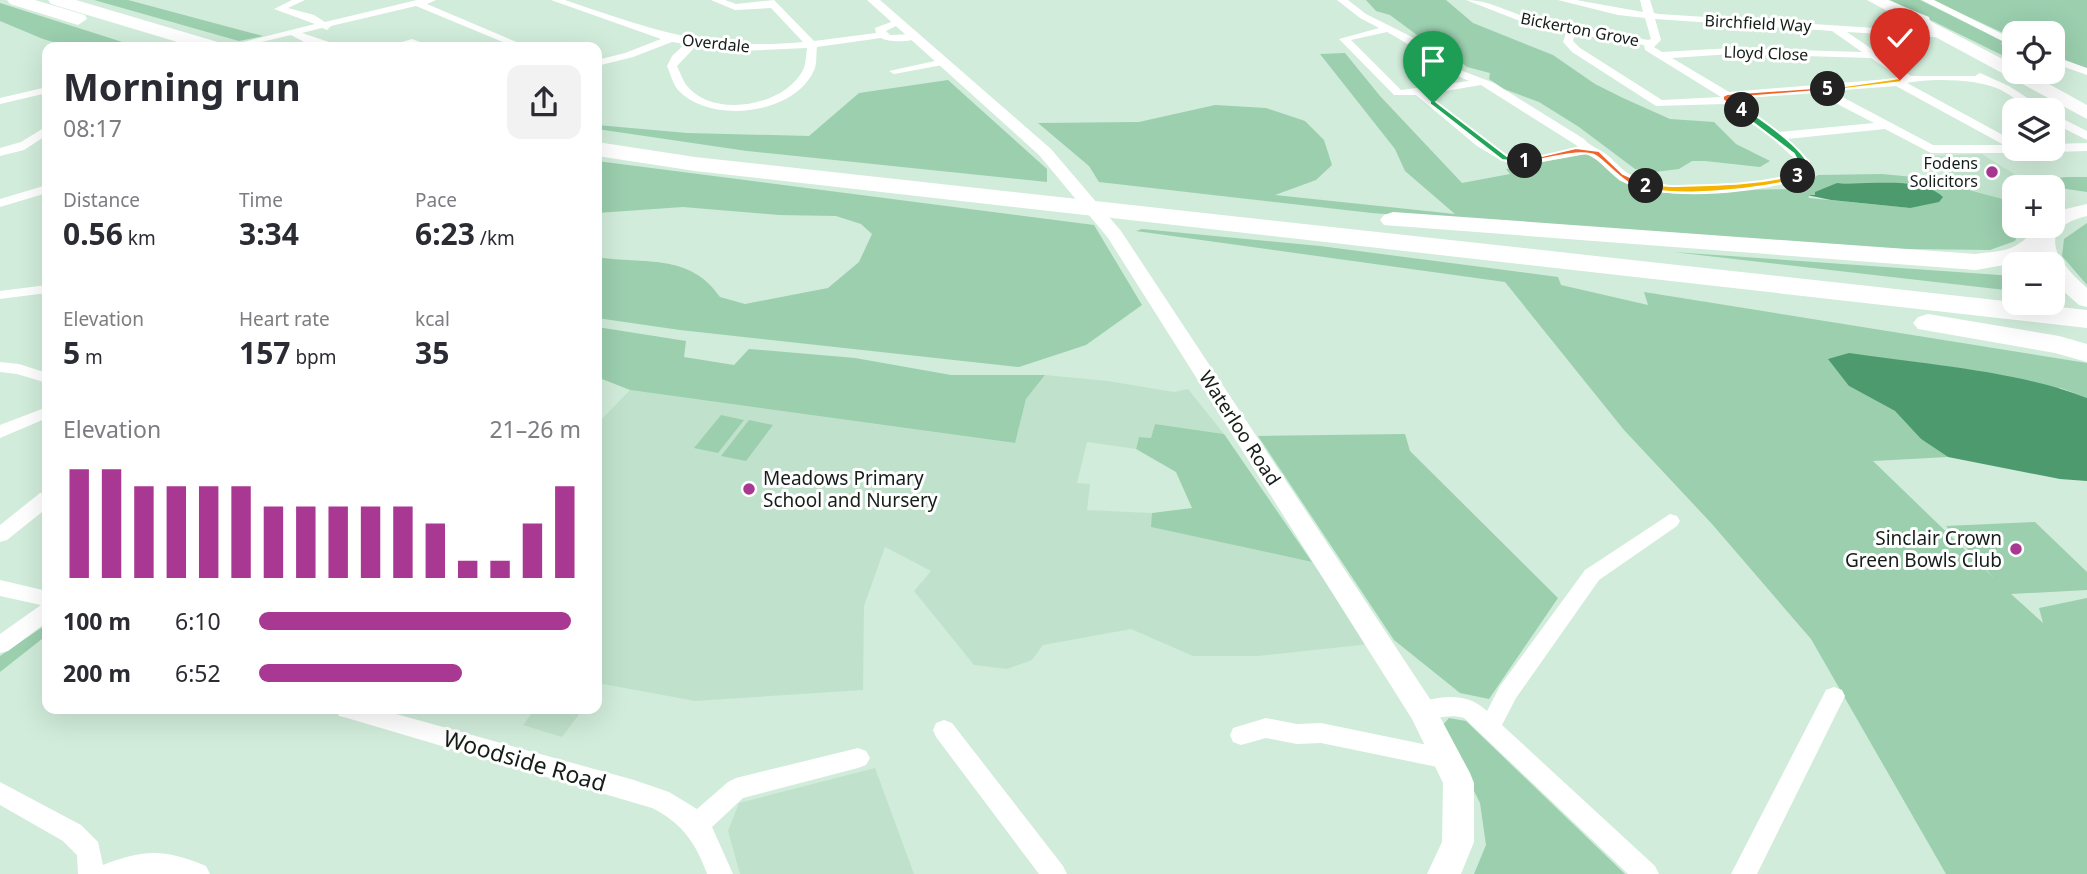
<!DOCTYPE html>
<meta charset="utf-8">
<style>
:root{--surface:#fff;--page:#f2f2f3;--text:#2b2b33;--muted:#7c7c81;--accent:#a93893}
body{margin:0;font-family:"Noto Sans",sans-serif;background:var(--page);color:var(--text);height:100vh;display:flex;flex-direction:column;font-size:26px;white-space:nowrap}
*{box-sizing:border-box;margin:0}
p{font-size:23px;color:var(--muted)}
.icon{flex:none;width:38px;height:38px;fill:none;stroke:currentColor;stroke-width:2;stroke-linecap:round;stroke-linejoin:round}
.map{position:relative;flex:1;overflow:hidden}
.panel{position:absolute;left:42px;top:42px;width:560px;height:672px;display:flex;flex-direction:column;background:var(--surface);border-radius:14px;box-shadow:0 7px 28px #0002}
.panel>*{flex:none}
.buttons{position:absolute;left:2002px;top:21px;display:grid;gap:14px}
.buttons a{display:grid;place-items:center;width:63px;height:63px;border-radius:14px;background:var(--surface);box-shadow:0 7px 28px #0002;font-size:35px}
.pin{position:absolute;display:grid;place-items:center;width:60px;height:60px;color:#fff;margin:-72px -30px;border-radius:50% 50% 50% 0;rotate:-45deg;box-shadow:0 0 7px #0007}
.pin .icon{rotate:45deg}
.km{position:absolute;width:35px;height:35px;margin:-18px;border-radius:50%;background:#222;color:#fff;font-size:19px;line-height:35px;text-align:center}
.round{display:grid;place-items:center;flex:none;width:74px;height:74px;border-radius:14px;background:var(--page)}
.head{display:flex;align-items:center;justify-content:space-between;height:119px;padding:0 21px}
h1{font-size:38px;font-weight:700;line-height:52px}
.stats{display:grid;grid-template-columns:repeat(3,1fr);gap:10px;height:119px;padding:7px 21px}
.stats div{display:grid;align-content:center}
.stats b{font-size:30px;font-weight:700}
.stats small{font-size:19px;font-weight:400}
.stats p{font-size:19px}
.chart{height:196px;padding:14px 21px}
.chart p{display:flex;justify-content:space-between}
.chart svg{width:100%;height:126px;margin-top:7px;stroke:var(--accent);stroke-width:6}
ul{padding:0 21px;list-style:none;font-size:23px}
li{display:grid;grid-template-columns:112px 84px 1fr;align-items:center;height:52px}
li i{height:18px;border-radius:9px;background:var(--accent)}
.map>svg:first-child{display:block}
.built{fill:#c0e2cc}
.green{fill:#9bcfae;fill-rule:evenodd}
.water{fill:#4d9a6e}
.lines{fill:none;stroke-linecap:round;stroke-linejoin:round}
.minor{fill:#fff;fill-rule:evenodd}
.tertiary{fill:#fff;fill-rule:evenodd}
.primary{fill:#fff;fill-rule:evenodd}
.motorway{fill:#fff;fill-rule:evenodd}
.split-1{fill:#22a559;stroke:#fff;stroke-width:2}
.split-2{fill:#f0652b;stroke:#fff;stroke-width:2}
.split-3{fill:#f5b400;stroke:#fff;stroke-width:2}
.split-4{fill:#22a559;stroke:#fff;stroke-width:2}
.split-5{fill:#f0652b;stroke:#fff;stroke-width:2}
.split-6{fill:#f5b400;stroke:#fff;stroke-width:2}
.poi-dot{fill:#a93893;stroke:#fff;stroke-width:2.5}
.labels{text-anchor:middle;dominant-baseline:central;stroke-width:6;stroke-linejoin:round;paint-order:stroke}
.far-street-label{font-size:16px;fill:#151e18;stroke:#fff}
.far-poi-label{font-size:16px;fill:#151e18;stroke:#fff;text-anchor:end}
.street-label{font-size:19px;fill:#151e18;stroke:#fff}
.poi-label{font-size:19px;fill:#151e18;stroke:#fff;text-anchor:start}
.near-street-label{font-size:23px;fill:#151e18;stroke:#fff}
</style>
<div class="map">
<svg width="2087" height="874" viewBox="0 0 2087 874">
<rect width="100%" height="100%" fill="#d1ecda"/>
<path class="built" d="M1982 154 2027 182 2025 187H2014V193L2003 199 1958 186 1951 179H1955L1924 156Z
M1045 375 1108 381 1174 392 1188 389 1224 434 1155 424 1151 438 1139 437 1136 449 1087 442 1077 483 1090 484 1087 510 1152 513V527L1312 562 1370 644 1258 656H1193L1131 629 1043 645 1032 660 1007 669 974 665 914 591 931 571 885 547 864 606 863 690 695 701 603 684 597 691V424L630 390 1014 443 1026 399Z
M535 709H583L562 737 523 725Z
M875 768 914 874H740L728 831 739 803Z"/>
<path class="green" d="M94 0H128L263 36 239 41Z
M1366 0H1446L1473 23 1553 55 1595 84 1623 98 1670 119 1714 122 1736 144 1770 161 1760 167 1705 161H1692L1679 169 1655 172 1635 169 1579 127 1539 102 1504 89 1489 79 1490 73 1467 67 1443 48 1421 38 1390 15 1376 11Z
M1890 0H1920L2003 41 2001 44 2014 52V61Z
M1932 0H2087V69L2053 55V33H2014V38Z
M0 3 138 47H70L43 39 0 21Z
M1345 53 1380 96 1462 183 1510 174 1506 169 1590 153 1620 181 1651 191 1794 189 1818 175 1882 174 1924 178 2003 199 2014 208V226H2021L2015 241 1990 250 1833 248 1372 213 1099 182 1089 166 1038 123 1139 122 1215 105 1266 108 1305 121 1324 140 1332 165 1316 180 1275 195 1455 214 1405 171 1395 149 1320 54ZM1837 183 1920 186 1910 208 1809 198 1808 195H1815Z
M948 80 1047 169V182L747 151 597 129V125L687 133 809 136 859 93Z
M597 161 1094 225 1142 305 1086 345 1019 367 680 330 597 318V257C644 265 689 252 720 297L745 304 828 288 859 262 872 234 861 224 836 216 779 215 683 207 597 213V184L602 180 597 178Z
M2066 177H2087V192L2053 187H2025L2027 182Z
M2087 223V285L2062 256 2064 239Z
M1142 229 1320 246 1558 277 1561 285 1648 305 1644 292 2087 363V398L2061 388 1849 386 1895 411 1921 439 1948 457 1873 461 1993 577 1946 526 2035 522 2087 572V590L2011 594 2043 623 2039 608 2087 598V874H1946L1811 639 1712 524 1624 430 1505 282 1136 231Z
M1673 252 2014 276V291Z
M597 327 686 341 684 357 734 365 749 349 855 358 951 375H1045L1026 399 1015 443 630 390 597 377Z
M721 415 744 420 718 453 694 448Z
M749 420 773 425 746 461 721 456Z
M1155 424 1224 434 1312 562 1151 527 1152 513 1192 508 1176 472 1136 449 1139 437 1151 438Z
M1405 434 1410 451 1558 598 1489 699 1460 693 1394 640 1258 436Z
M47 624V635L0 672V656Z
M1449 718 1466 721 1625 874H1474L1486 845 1480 803 1442 726Z"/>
<path class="water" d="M1837 183C1866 186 1920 175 1943 197L1939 202 1910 208 1831 200 1807 195H1815V192Z
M1849 353C1923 364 2019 371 2087 398V481L2060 479 1948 457 1921 439 1895 411 1849 386 1828 359Z"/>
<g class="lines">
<path class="minor" d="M292 0H305L288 8 314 15 325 22 417 0H436L427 4 528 47H515L416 6 331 26 327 30 322 28 302 33 344 47H326L304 42 291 35 240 47H223L315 24 274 9Z
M551 0H565C654 30 708 51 803 42L771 8 735 10 711 0H725L736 4 774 0 814 41 876 33 875 28 899 19 904 22 886 31 890 35 915 34 920 37C912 42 890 43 881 38L817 47C816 53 817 62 815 68 797 115 710 125 678 90 673 84 670 73 667 66L672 56 685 44 672 42 633 57 597 66V60L625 53 661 39ZM696 46 742 51 807 48C806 55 806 64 803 70 785 106 714 119 687 86 683 81 680 72 677 66Z
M1337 0H1348L1366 14 1418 40 1460 70 1494 83 1584 139C1591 147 1598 148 1606 154 1616 162 1624 173 1636 178 1672 193 1760 185 1797 172L1798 162 1773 139 1725 104 1656 106 1572 52 1563 42 1566 33 1520 21 1466 0C1489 0 1508 12 1529 18 1568 28 1608 33 1648 40L1651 39 1645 18 1618 15 1558 0H1576L1643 12 1640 0H1650L1654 13 1659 14 1953 33 1954 35 1949 38 1847 32 1911 76H1975L1980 73 2009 86 2046 110C2027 111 2017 98 2001 90 1979 79 1931 78 1907 83L2014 141V149H2040L2034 153H1931L1885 129 1787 139 1810 161 1807 177C1763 193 1669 203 1625 183 1610 176 1602 160 1586 154L1525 165 1502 161 1477 146 1416 95H1394L1339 39 1379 28 1360 18ZM1655 19 1832 31 1862 52 1732 48 1662 52 1654 47 1661 40ZM1387 32C1416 47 1439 69 1469 81L1401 90 1351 40ZM1575 34 1644 45 1645 50 1721 97 1662 100 1580 48 1573 41ZM1732 54 1871 58 1901 78 1729 92 1672 58ZM1481 85 1576 145 1578 147C1559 151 1538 159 1518 157 1491 155 1449 111 1428 94ZM1896 86 2004 145H1933L1831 91ZM1816 93 1874 123 1779 132 1733 99Z
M1922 0H1934L2014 40V47Z
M412 39 433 47H390L391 45Z
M2053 56 2087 68V75L2053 63Z
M944 59 948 60V64L894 74 889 71Z
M47 87V93L0 104V98Z
M2053 114 2087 131V140L2053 123Z
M47 126V135L24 150 0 156V148L21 142Z
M2087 143V151L2053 152 2047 149H2053V144Z
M47 185V193L0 207V199Z
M47 285V293L0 299V291Z
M0 362 19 364 47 373V383L17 374 0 372Z
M47 407V418L0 438V425Z
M47 492V508L7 540 0 542V525L40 493Z
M1670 514 1677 516 1680 521 1677 526 1599 580 1516 698 1502 725 1655 866 1659 874H1628L1464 718C1447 712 1430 723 1414 718L1411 711 1414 704C1439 696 1466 691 1487 711L1500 686 1585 570Z
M0 580 47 591V622L8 651 0 653V634L41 605 0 596Z
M1834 687 1842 690 1845 696 1757 874H1731L1826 690Z
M336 709H378L634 780 669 792 697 809 728 782 736 778 858 748 866 751 870 758 866 765 858 768 743 798 712 827 733 874H707C696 843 682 823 652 808L347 718 339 716Z
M1266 718 1297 724 1321 723 1447 749 1455 752 1459 759 1455 766 1447 769 1321 743 1297 744 1266 738 1241 745 1233 742 1230 735 1233 728Z
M944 720 952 723 1063 866 1067 874H1039L936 737 933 730 936 723Z
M0 782 81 825 98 842 103 865C145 849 164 849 206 866L210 874H78L77 855 63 841 0 805Z"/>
<path class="tertiary" d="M867 0H880L1051 149 1121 231 1432 702 1470 773 1474 783V842L1461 874H1427L1442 842 1443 783 1412 719 1108 238 1039 155Z"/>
<path class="primary" d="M1867 0H1888L1929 17 1930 21 2014 65V72H2027L2087 105V119Z
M2087 204V216C2033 229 2058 263 2087 288V307L2079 305 2053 282V264H2040L2033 245 2039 226H2053V212Z"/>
<path class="motorway" d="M7 0H35L85 15 87 19 78 25 10 4Z
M48 0H76L221 43 224 47H194L51 4Z
M597 142 695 157 2087 310V328L695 171 597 156Z
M1393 212 1976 254C1987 252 2005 252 2015 246 2030 238 2034 225 2053 229L2057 235 2032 260 1976 270 1384 225 1380 220 1384 215Z
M1928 314 2059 336 2087 344V362L2055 353 1918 329 1913 323 1918 317Z"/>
</g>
<path class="split-1" d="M1430 101H1435L1507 156 1529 161 1525 163 1502 160 1430 104Z"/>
<path class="split-2" d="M1576 148 1599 151 1623 174 1651 186C1632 196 1609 164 1596 156 1582 148 1541 160 1525 163L1521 161Z"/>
<path class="split-3" d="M1798 174 1801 178C1772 188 1668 200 1642 186 1651 181 1663 187 1674 186 1716 185 1757 185 1798 174Z"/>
<path class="split-4" d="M1742 108C1759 116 1806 150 1810 168L1801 178 1794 176 1801 168 1794 154 1739 112Z"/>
<path class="split-5" d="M1828 87 1830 90 1731 98 1744 109 1742 113 1723 100V96L1727 94Z"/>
<path class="split-6" d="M1900 78 1902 82 1828 91 1824 89Z"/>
<g class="poi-dot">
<circle cx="1992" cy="172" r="7"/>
<circle cx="749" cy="489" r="7"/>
<circle cx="2016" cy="549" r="7"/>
</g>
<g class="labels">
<g class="far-street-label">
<text transform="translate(1758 23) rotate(3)">Birchfield Way</text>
<text transform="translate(1580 29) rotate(11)">Bickerton Grove</text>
<text transform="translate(716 43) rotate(6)">Overdale</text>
<text transform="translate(1766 53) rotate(2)">Lloyd Close</text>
</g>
<g class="far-poi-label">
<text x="1978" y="163">Fodens<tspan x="1978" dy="18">Solicitors</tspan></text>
</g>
<g class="street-label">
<text transform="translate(1240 428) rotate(57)">Waterloo Road</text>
</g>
<g class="poi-label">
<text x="763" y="478">Meadows Primary<tspan x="763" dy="22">School and Nursery</tspan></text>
<text x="2002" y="538" text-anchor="end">Sinclair Crown<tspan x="2002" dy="22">Green Bowls Club</tspan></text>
</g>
<g class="near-street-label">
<text transform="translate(525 760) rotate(16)">Woodside Road</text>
</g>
</g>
</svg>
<div class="buttons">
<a><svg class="icon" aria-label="locate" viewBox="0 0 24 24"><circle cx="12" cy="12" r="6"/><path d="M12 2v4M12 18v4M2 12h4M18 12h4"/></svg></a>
<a><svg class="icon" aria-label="layers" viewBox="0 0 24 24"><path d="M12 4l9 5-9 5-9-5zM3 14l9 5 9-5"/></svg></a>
<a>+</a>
<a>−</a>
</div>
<div class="pin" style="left:1433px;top:103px;background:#1e9e55"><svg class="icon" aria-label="arrive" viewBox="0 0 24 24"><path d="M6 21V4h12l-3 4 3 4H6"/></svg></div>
<div class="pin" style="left:1900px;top:80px;background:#d93025"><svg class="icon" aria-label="check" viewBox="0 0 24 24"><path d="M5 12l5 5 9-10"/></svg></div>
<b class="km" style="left:1525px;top:161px">1</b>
<b class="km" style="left:1646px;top:186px">2</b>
<b class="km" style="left:1798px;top:176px">3</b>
<b class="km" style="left:1742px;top:110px">4</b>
<b class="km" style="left:1828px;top:89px">5</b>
<section class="panel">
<div class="head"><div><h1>Morning run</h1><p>08:17</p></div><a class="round"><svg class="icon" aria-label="share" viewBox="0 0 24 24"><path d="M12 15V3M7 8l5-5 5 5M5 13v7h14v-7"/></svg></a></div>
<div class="stats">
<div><p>Distance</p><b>0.56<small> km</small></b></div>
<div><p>Time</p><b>3:34</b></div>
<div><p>Pace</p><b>6:23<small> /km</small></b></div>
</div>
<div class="stats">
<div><p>Elevation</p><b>5<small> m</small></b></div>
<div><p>Heart rate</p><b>157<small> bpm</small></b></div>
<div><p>kcal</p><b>35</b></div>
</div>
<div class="chart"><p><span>Elevation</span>21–26 m</p>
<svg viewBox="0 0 160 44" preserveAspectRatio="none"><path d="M5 44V6M15 44V6M25 44V12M35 44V12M45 44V12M55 44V12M65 44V19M75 44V19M85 44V19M95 44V19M105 44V19M115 44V25M125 44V38M135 44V38M145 44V25M155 44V12"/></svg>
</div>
<ul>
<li><b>100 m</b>6:10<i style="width:97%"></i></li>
<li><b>200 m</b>6:52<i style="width:63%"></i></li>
</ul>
</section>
</div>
